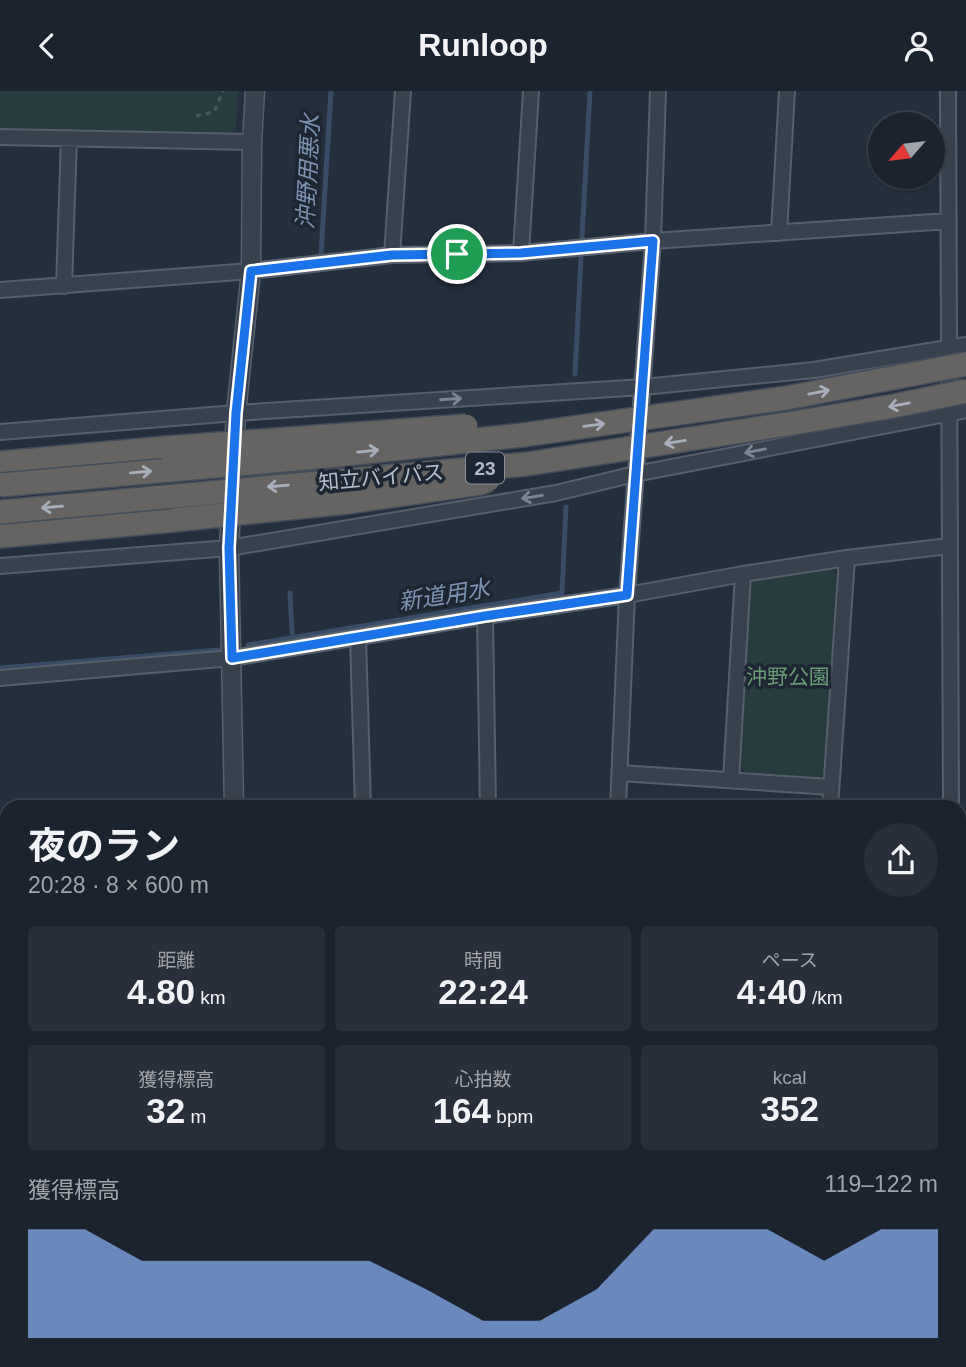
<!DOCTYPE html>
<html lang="ja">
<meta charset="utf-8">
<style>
:root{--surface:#1b232e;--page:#282f3a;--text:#f1f3f6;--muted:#a0a4aa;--line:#39404a;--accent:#8ab4f8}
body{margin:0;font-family:Arial,"Noto Sans JP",sans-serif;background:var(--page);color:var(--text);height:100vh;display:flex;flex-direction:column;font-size:26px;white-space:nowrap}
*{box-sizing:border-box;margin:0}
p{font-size:23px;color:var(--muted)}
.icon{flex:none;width:38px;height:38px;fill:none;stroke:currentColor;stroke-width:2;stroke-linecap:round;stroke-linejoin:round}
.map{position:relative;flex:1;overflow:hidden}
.sheet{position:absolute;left:0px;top:709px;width:966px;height:569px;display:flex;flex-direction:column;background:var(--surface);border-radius:21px 21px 0 0;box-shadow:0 2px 5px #0004,0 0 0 2px var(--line)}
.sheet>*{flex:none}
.needle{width:46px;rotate:242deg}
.buttons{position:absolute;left:868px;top:21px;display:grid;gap:14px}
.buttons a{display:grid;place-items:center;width:77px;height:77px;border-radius:50%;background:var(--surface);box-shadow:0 2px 5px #0004,0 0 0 2px var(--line);font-size:35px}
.pin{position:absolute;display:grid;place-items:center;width:60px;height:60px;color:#fff;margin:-30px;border:4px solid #fff;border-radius:50%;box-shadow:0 2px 7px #0007}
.round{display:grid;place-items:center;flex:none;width:74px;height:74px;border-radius:37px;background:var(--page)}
.summary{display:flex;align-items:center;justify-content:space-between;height:119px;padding:0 28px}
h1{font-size:38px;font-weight:700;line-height:52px}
.stats{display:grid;grid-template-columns:repeat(3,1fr);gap:10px;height:119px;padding:7px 28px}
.stats div{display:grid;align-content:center;border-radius:7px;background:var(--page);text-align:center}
.stats b{font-size:35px;font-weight:700}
.stats small{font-size:19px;font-weight:400}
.stats p{font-size:19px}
.chart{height:196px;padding:14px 28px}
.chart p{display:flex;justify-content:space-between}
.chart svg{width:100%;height:126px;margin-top:7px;fill:var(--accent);opacity:.7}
header{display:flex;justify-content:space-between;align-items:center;height:91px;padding:0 28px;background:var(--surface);font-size:32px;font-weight:700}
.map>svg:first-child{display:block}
.green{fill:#263c3f}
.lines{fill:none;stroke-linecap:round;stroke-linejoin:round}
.stream{stroke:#394c67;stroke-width:5}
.minor-casing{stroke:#565f6c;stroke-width:18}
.tertiary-casing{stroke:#565f6c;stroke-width:21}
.trunk-casing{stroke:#434c59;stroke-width:26}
.path{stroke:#44595c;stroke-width:3.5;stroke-dasharray:5 5;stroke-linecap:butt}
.minor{stroke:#38414e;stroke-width:14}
.tertiary{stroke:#38414e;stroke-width:18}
.trunk{stroke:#656462;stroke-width:23}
.trunk-bridge-casing{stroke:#434c59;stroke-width:26;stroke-linecap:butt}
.trunk-bridge{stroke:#656462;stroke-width:23}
.oneway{stroke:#a8afba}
.oneway2{stroke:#7c8592}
.route-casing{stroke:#fff;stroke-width:14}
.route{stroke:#1a73e8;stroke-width:9}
.labels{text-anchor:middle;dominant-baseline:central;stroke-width:7;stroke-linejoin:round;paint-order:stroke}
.shield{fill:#1d2633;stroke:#878f9c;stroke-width:2}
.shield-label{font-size:19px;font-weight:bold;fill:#b4bcc9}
.street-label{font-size:21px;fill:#b4bcc9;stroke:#1d2633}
.park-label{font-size:21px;fill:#6b9a76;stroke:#1d2633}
.water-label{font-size:23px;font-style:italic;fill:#7c92b1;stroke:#1d2633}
</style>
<header><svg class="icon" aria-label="back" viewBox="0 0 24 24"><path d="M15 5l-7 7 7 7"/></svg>Runloop<svg class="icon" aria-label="person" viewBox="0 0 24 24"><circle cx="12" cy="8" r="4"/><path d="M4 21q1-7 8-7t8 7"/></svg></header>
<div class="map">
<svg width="966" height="1276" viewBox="0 0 966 1276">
<rect width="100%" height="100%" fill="#242f3e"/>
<path class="green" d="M0 0H238L236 39 227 44 0 38Z
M831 476 836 483 825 682 819 687 745 681 740 675 750 495 757 488Z
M22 1271H131V1276H23Z"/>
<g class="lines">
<path class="stream" d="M582 146 590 0
M321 164 331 0
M575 283 581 167
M290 502 292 542
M248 554 562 502 566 416
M0 577 219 559
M0 864 7 865"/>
<defs>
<path id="minor" d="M948 0 951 716
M0 46 252 51
M779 142 787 0
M521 162 531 0
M392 164 403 0
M64 195 69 47
M0 199 251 180 392 164 521 162 653 150 949 130
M0 341 236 322 643 296 814 279 966 254
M0 475 229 457 556 402 635 383 966 319
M485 525 488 716
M358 546 363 716
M0 587 232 567 485 525 627 504 743 483 847 467 949 455
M620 682 831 696
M731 689 743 483
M618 716 627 504 653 150 658 0
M830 716 847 467
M959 918 966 911
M0 964H7
M0 1015H7
M5 1193 7 1208
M15 1270 16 1276
M140 1270 141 1276
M955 1270V1276
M464 1276V1270
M589 1276V1270
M712 1276 713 1270"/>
<path id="tertiary" d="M234 716 229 457 236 322 251 180 252 51 255 0
M293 1270 294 1276"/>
<path id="trunk" d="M0 372 166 357
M0 445 174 429
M959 968H966
M0 976H7
M959 988H966
M0 999H7"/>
</defs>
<use href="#minor" class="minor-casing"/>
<use href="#tertiary" class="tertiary-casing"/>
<use href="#trunk" class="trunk-casing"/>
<path class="path" d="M196 25 214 21 223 0"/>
<use href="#minor" class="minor"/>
<use href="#tertiary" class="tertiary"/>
<use href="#trunk" class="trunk"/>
<defs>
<path id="trunk-bridge" d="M166 357 466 335
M0 394 329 365 523 344 786 307 966 273
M0 421 527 373 794 332 894 315 966 300
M174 429 348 411 481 392 488 389"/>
</defs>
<use href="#trunk-bridge" class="trunk-bridge-casing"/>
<use href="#trunk-bridge" class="trunk-bridge"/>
</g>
<defs><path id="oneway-shaft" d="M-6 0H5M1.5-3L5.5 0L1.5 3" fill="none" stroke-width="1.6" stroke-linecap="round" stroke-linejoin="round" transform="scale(1.75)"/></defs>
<g class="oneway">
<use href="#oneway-shaft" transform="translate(819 301) rotate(-11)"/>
<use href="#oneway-shaft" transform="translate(899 314) rotate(169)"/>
<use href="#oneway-shaft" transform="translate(594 334) rotate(-8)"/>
<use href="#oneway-shaft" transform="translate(675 351) rotate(171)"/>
<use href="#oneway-shaft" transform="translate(368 360) rotate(-6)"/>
<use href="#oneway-shaft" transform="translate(141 381) rotate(-5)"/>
<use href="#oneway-shaft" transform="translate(278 395) rotate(175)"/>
<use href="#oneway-shaft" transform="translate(52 416) rotate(175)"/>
</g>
<g class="oneway2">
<use href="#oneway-shaft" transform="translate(451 308) rotate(-4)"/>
<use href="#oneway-shaft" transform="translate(755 360) rotate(169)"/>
<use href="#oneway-shaft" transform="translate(532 406) rotate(171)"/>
</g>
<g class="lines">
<defs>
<path id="route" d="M653 150 627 504 485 525 232 567 229 457 236 322 251 180 392 164 521 162Z"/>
</defs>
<use href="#route" class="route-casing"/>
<use href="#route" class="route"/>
</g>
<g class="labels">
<rect class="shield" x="466" y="361.5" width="38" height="31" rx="5"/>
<g class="shield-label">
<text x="485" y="377">23</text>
</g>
<g class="street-label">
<text transform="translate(381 386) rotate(-5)">知立バイパス</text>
</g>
<g class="park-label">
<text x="788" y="585">沖野公園</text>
</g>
<g class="water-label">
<text transform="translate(308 81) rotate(-87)">沖野用悪水</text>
<text transform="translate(444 504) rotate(-9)">新道用水</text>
</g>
</g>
</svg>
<div class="buttons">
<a><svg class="needle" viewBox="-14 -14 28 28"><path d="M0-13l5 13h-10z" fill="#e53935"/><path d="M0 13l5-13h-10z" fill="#a0a4aa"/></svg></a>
</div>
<div class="pin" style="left:457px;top:163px;background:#1e9e55"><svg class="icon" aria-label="arrive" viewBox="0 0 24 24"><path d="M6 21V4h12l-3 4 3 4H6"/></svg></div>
<section class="sheet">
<div class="summary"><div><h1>夜のラン</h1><p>20:28 · 8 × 600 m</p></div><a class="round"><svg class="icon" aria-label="share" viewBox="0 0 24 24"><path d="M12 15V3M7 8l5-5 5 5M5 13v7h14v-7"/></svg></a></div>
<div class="stats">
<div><p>距離</p><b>4.80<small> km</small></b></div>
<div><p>時間</p><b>22:24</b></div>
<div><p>ペース</p><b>4:40<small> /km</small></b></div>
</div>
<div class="stats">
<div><p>獲得標高</p><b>32<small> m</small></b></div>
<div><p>心拍数</p><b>164<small> bpm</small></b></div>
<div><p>kcal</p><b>352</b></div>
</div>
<div class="chart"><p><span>獲得標高</span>119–122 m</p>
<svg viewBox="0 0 160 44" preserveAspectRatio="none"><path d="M0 44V6L10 6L20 17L30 17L40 17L50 17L60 17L70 27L80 38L90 38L100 27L110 6L120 6L130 6L140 17L150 6L160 6V44z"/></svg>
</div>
</section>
</div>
